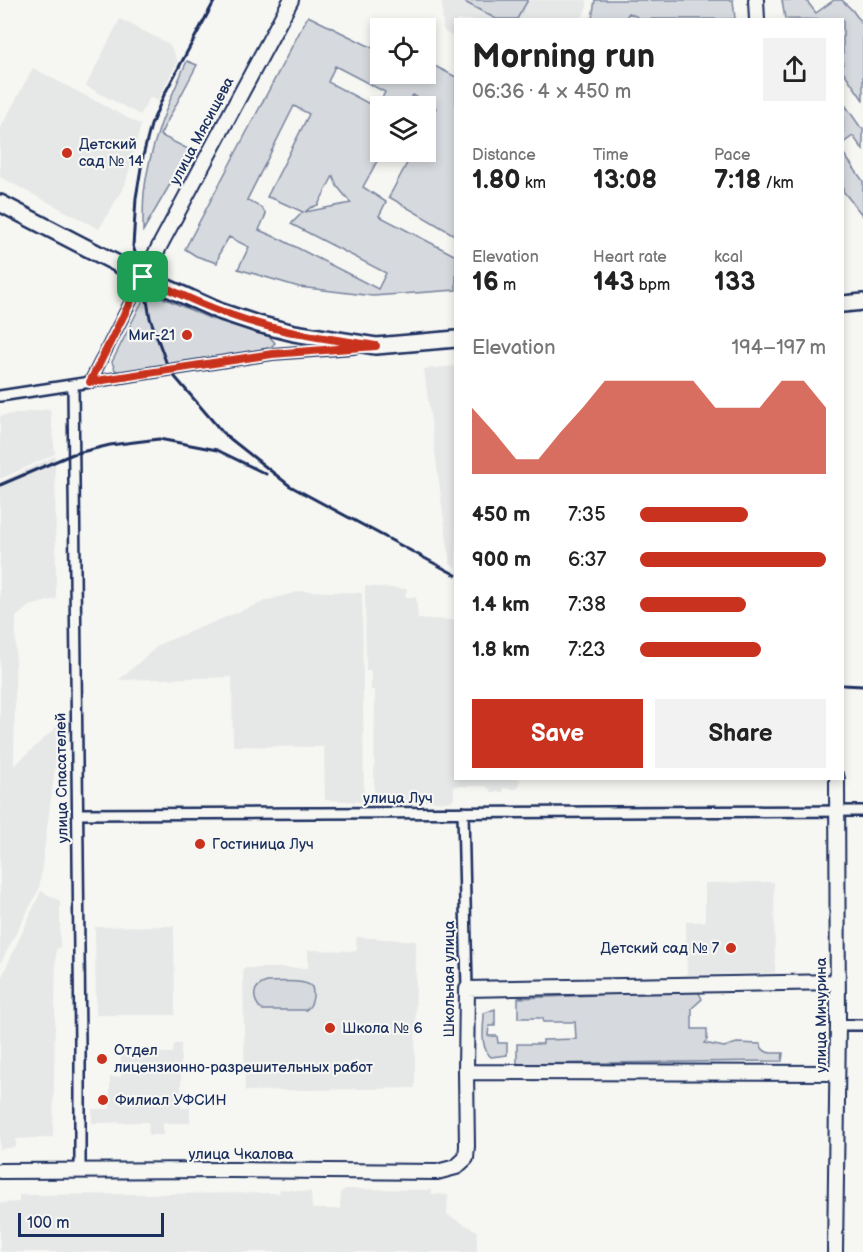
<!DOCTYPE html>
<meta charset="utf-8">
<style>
:root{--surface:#fff;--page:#f2f2f2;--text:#222;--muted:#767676;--accent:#c8321e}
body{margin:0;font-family:"Balsamiq Sans",sans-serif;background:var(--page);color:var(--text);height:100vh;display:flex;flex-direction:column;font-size:22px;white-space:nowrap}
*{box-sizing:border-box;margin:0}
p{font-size:20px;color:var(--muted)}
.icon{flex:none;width:33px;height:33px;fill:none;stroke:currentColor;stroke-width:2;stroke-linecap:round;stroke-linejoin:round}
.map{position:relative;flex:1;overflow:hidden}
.details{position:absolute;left:454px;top:18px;width:390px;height:762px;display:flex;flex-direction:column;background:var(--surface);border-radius:0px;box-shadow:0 3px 9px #0003}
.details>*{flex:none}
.tools{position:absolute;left:370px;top:18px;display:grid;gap:12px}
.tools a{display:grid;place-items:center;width:66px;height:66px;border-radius:0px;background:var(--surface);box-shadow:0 3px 9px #0003;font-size:30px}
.scale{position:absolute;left:18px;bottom:15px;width:146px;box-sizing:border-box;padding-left:6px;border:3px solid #1b2f5e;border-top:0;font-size:16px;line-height:21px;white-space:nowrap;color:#1b2f5e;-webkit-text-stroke:4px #f6f6f2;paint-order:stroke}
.pin{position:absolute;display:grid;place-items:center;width:51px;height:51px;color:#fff;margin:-26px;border-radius:12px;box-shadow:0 3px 9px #0006}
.round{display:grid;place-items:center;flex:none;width:63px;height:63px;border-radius:0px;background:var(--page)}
.headline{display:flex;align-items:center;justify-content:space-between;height:102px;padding:0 18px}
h1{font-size:33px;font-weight:800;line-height:45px}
.figures{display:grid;grid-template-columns:repeat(3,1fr);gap:9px;height:102px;padding:6px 18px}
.figures div{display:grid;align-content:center}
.figures b{font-size:26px;font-weight:800}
.figures small{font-size:16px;font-weight:400}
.figures p{font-size:16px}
.chart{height:168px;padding:12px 18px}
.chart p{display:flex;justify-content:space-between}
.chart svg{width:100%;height:108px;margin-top:6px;fill:var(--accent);opacity:.7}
.cta{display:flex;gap:12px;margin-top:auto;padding:12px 18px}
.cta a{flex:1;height:69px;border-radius:0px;background:var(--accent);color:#fff;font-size:24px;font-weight:800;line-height:69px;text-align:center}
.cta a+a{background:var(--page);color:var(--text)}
ul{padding:0 18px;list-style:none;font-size:20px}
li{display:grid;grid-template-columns:96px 72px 1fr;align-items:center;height:45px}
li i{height:15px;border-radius:8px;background:var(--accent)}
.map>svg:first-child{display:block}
.built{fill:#e6e7e7}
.green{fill:#d6d9dd;stroke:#78849e;stroke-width:1.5;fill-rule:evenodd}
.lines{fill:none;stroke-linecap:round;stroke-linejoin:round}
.street-casing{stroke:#1b2f5e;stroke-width:14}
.secondary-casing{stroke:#1b2f5e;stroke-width:18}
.primary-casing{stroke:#1b2f5e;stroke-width:20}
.street{stroke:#f6f6f2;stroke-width:9}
.secondary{stroke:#f6f6f2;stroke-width:14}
.primary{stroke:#f6f6f2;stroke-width:15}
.rail{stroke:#1b2f5e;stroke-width:3}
.route-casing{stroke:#fff;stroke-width:12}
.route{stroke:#c8321e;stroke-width:8}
.poi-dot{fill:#c8321e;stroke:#f6f6f2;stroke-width:2}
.labels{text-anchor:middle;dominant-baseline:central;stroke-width:4.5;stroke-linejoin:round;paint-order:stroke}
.street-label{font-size:15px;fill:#1b2f5e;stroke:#f6f6f2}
.poi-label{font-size:15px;fill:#1b2f5e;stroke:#f6f6f2;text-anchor:start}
</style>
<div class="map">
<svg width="863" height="1252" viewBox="0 0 863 1252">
<rect width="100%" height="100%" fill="#f6f6f2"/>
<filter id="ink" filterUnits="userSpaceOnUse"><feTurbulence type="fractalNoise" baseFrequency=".0167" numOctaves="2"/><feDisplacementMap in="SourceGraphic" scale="12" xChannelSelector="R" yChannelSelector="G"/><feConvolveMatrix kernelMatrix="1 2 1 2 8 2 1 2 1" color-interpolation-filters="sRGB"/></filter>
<g filter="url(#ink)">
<path class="built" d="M442 0H587V6L582 19 456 20V39L445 32 443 28Z
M120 19 169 44 178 61 157 101 150 97 140 115 86 86Z
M33 68 141 125 125 185 99 229 0 177V129Z
M456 366V567L450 564 424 369Z
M50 409 55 454 0 479V416Z
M55 456 56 599 29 606 16 617 14 766 61 723 39 889 0 964V482Z
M365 586 407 589 405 597H416L418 619 456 620V778L520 779 518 788 515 789 503 788V792H492L486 786H454V798L451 801 447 802 379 799 376 795 374 791 375 690H371V671H366Z
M301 591 362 593 364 802 325 800 324 747 233 746 232 677 119 680 160 644 268 600Z
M774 882 775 973 687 975 686 922H705V883Z
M41 891 60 901V947L56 949 53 1137 16 1139V1147L0 1149V981Z
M174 926 175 1015H96L95 927Z
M356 937 416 941 415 1088 245 1091 243 968H308V950L357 951Z
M174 1044H181V1108H190V1123H163V1135H149L148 1122 92 1123V1109H110V1077H121V1053H173Z
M280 1189 311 1192 312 1209H340L341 1192 346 1189 431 1190 432 1194 448 1195 447 1215 477 1231V1252H0V1203L19 1202V1195L279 1193Z"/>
<path class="green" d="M461 0H528L517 19H496Z
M595 0H733L735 19H641L629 13 625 19H592Z
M782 0H806L816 13 834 0H842L853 11 863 25V100L843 71V20L785 19Z
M308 16 381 52V74H426L431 64 456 77V236L389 197 413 152H426V127L436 108 413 95 406 106H381L382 152 363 187 386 202 379 216 456 256V290L373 296 299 287 238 269 249 247 229 237 220 252 217 263 196 256 185 249ZM335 66 385 92 377 108 328 82ZM294 106 309 114 267 197 274 199 303 212 291 224 386 273 378 289 282 240 259 230 266 214 262 208 247 200ZM333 176 337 186 351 203 305 212 310 208 318 205Z
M187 61 197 65 160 135 190 150 143 231C143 218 143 206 144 193 149 147 168 103 187 61Z
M843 102 861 128H863V150L853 136 843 143Z
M843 153 863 181V216L843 191Z
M154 294 209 318 270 337 275 343 269 349 123 373 115 370 112 362 144 298Z
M267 982C277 982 306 979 312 987 313 990 313 994 313 997 312 1003 311 1006 306 1010H262C252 1000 251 986 267 982Z
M698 985 699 993 702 999 692 1008V1029H707V1040L704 1043 724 1047 737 1043 760 1044C764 1055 773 1053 783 1053L782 1061 517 1064V1044H543V1040L576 1039 575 1022H543V1018H518V998L598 995V986Z
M495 1009V1026H489L488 1036H497L498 1043H507V1055L491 1057C479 1047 484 1027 484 1013Z"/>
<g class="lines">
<defs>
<path id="street" d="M90 382 143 277
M73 385 80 1045V1170
M0 396 272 354 354 348
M463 812 467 989
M78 814 863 811
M838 1025H863"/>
<path id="secondary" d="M756 0 757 20
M143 277 291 0
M466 1072 837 1073
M0 1171 232 1170 437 1172 456 1167 466 1158 467 1146 466 1072 467 989 837 982
M835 1252 838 1025 837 778"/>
<path id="primary" d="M0 203 143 277 219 311 258 324 294 333 376 346 456 339
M843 304 863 302"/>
</defs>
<use href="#street" class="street-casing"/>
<use href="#secondary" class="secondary-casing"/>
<use href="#primary" class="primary-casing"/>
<use href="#street" class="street"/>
<use href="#secondary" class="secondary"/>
<use href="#primary" class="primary"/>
<path class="rail" d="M215 0 164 95 151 125 143 156 136 198 133 246 143 277 150 318 169 370 223 433 290 486 456 575
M0 485 73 454 110 445 159 439 217 450 266 474
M843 685 863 686"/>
</g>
</g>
<g class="lines" filter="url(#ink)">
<defs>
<path id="route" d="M143 277C181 295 219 313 259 324 297 335 337 340 376 346L272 354 90 382Z"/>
</defs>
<use href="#route" class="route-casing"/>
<use href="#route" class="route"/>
</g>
<g class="poi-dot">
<circle cx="67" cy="153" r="6"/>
<circle cx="187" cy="335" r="6"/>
<circle cx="200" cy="844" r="6"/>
<circle cx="731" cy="948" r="6"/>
<circle cx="330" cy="1028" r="6"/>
<circle cx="102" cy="1059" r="6"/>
<circle cx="103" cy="1100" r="6"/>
</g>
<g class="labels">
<g class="street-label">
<text transform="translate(202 131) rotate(-62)">улица Мясищева</text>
<text transform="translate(62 778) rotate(-91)">улица Спасателей</text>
<text x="398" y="798">улица Луч</text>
<text transform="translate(449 979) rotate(-90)">Школьная улица</text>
<text transform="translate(821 1015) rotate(-90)">улица Мичурина</text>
<text x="241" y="1154">улица Чкалова</text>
</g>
<g class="poi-label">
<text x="79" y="144">Детский<tspan x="79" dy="17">сад № 14</tspan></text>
<text x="175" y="335" text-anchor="end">Миг-21</text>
<text x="212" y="844">Гостиница Луч</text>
<text x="719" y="948" text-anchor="end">Детский сад № 7</text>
<text x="342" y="1028">Школа № 6</text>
<text x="114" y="1050">Отдел<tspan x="114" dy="17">лицензионно-разрешительных работ</tspan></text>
<text x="115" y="1100">Филиал УФСИН</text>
</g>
</g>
</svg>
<div class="tools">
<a><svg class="icon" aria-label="locate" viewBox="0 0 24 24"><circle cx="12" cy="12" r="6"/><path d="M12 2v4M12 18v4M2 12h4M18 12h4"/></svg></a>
<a><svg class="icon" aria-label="layers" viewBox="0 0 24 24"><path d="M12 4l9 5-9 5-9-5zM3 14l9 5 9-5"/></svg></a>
</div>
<div class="scale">100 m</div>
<div class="pin" style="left:143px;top:277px;background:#1e9e55"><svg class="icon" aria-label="arrive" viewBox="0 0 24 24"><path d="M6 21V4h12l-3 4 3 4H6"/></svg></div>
<section class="details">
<div class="headline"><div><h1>Morning run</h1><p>06:36 · 4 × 450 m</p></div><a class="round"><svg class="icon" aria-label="share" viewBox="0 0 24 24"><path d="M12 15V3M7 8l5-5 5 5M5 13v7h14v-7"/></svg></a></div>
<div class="figures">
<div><p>Distance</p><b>1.80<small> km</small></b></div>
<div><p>Time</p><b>13:08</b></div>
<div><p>Pace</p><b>7:18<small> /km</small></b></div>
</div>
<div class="figures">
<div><p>Elevation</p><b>16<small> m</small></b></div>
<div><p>Heart rate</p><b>143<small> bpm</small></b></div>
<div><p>kcal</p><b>133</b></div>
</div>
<div class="chart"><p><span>Elevation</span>194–197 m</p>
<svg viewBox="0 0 160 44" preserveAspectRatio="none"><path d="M0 44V17L10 27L20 38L30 38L40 27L50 17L60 6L70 6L80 6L90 6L100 6L110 17L120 17L130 17L140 6L150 6L160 17V44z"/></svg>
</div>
<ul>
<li><b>450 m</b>7:35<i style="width:58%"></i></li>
<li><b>900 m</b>6:37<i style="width:100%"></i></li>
<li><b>1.4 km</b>7:38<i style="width:57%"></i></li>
<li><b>1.8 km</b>7:23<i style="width:65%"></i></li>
</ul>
<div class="cta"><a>Save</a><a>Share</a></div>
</section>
</div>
